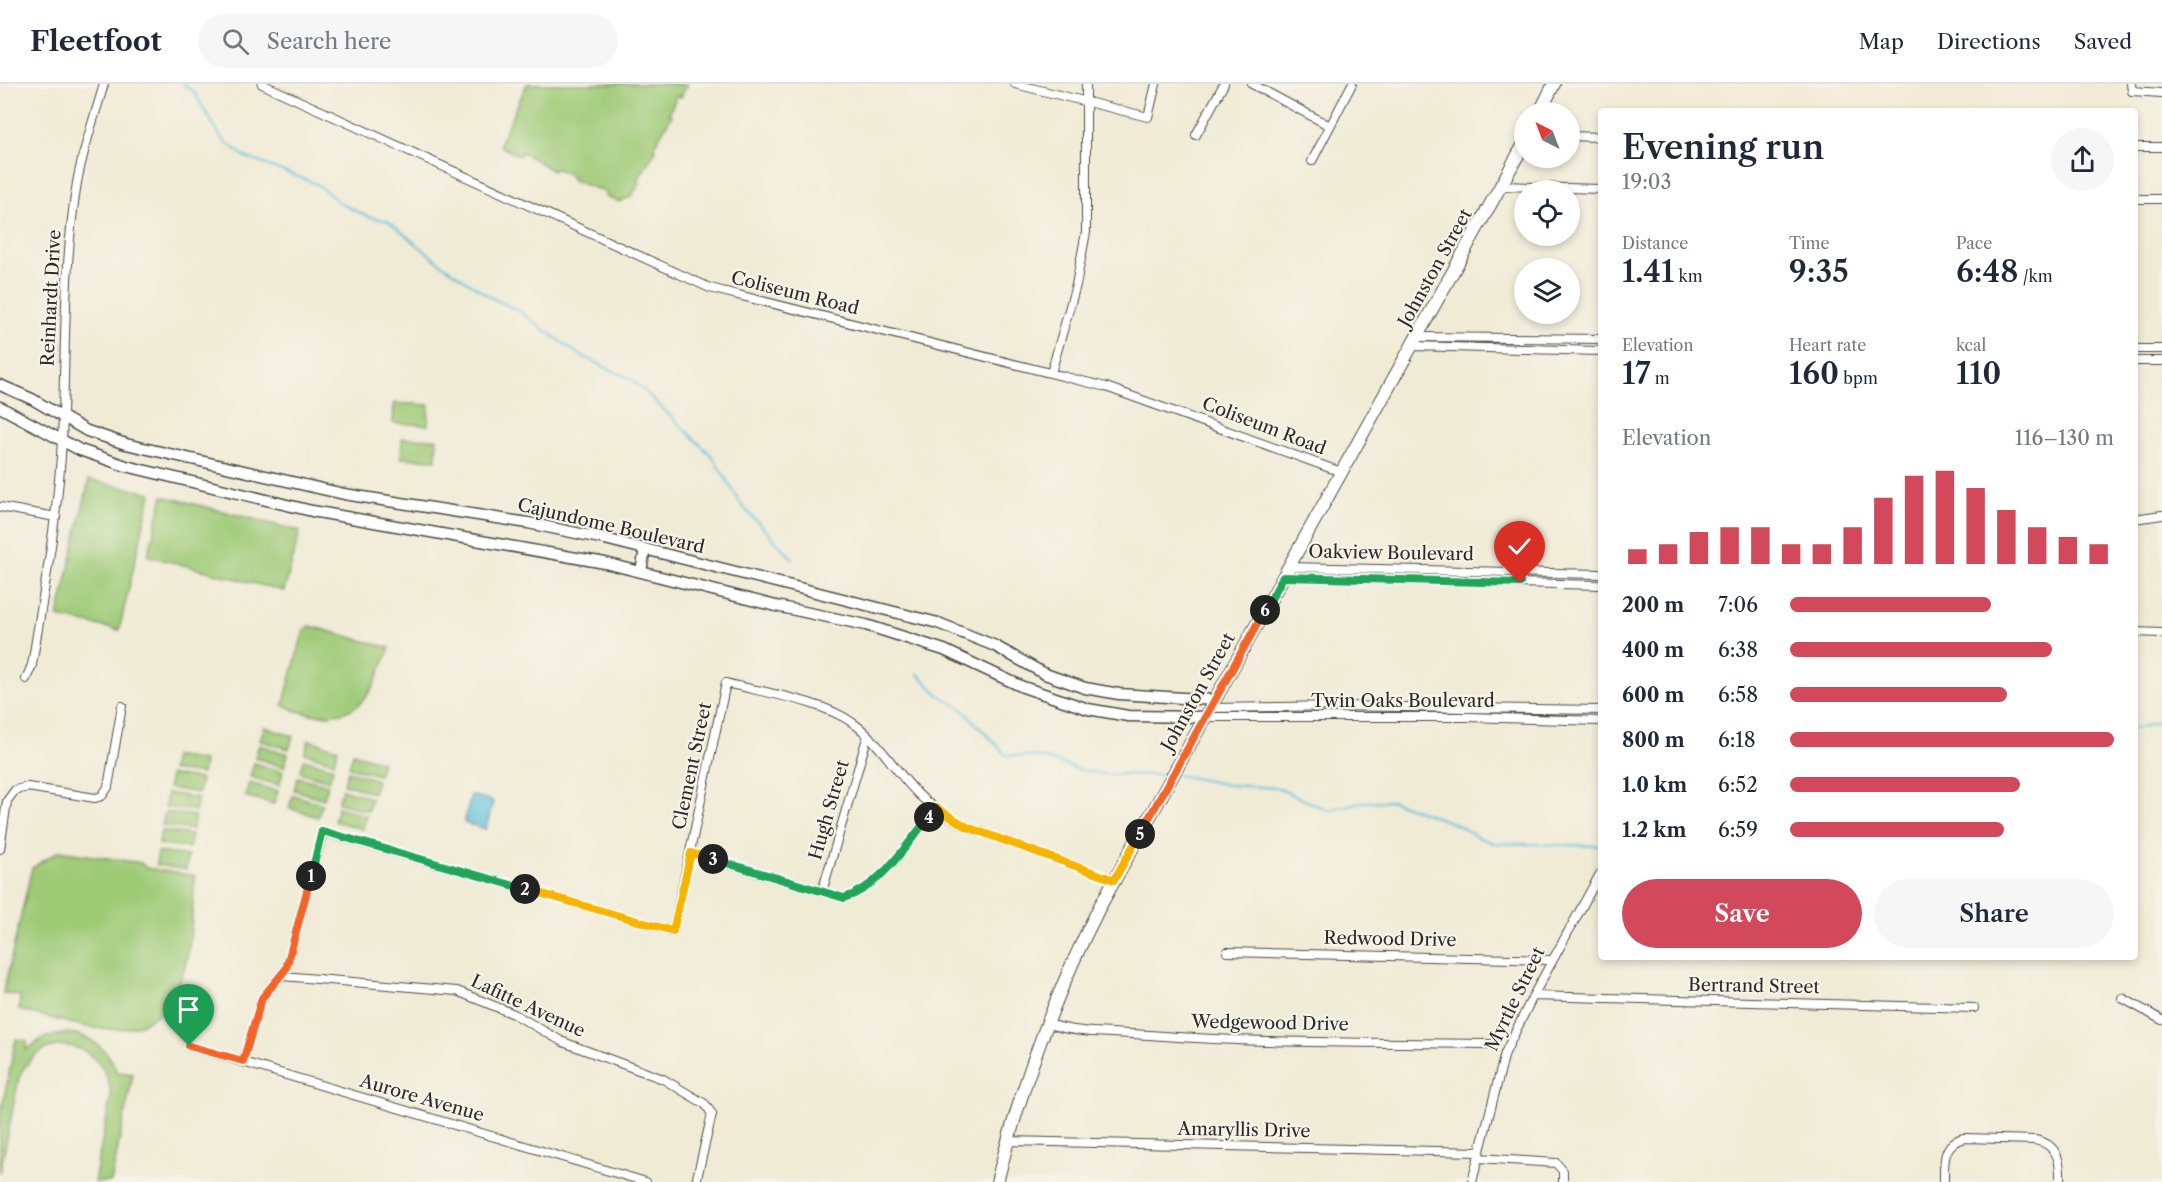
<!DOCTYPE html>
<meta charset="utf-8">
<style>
:root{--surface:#fff;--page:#f6f6f7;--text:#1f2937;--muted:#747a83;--line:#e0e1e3;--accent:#d1495b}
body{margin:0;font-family:"Libre Caslon Text",serif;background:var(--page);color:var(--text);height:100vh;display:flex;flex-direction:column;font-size:22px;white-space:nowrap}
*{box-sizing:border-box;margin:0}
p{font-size:20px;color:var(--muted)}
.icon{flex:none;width:33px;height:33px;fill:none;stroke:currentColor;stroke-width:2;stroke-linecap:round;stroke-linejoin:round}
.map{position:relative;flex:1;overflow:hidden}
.sheet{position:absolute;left:1598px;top:24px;width:540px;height:852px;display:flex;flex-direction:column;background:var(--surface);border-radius:6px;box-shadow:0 3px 9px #0003}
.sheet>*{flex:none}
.needle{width:39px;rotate:318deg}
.tools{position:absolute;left:1514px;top:18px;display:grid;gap:12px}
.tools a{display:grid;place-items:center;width:66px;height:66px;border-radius:50%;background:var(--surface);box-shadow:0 3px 9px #0003;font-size:30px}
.pin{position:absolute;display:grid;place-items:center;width:51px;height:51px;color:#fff;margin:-62px -26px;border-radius:50% 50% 50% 0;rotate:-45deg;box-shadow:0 0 6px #0007}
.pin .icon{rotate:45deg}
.km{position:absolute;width:30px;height:30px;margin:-15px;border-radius:50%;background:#222;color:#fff;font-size:16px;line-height:30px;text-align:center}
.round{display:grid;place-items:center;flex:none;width:63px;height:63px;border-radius:32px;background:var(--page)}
.summary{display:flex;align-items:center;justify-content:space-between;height:102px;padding:0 24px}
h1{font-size:33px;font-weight:600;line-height:45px}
.stats{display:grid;grid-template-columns:repeat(3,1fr);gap:9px;height:102px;padding:6px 24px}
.stats div{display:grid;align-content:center}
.stats b{font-size:30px;font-weight:600}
.stats small{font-size:16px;font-weight:400}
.stats p{font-size:16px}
.chart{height:168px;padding:12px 24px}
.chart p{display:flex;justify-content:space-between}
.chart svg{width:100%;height:108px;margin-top:6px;stroke:var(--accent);stroke-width:6}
.button{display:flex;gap:12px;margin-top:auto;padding:12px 24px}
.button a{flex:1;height:69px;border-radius:36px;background:var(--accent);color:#fff;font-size:24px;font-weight:600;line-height:69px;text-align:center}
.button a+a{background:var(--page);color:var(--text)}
ul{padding:0 24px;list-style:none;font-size:20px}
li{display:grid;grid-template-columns:96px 72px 1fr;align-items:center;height:45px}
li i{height:15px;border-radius:8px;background:var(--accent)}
header{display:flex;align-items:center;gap:36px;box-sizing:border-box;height:84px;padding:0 30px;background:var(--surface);border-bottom:2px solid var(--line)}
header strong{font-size:28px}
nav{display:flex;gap:33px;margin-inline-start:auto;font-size:21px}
.search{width:420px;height:54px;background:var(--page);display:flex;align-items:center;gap:15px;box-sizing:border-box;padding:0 21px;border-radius:33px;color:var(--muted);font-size:22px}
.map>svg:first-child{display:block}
.green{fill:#9eca76;stroke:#647a50;stroke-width:1.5}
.water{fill:#5cbeda;stroke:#447482;stroke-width:1.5}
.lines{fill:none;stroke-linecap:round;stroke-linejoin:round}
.stream{stroke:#5cbeda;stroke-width:2}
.minor-casing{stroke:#494844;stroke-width:10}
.tertiary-casing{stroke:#494844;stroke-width:13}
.secondary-casing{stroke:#494844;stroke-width:14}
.minor{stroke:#fff;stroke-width:8}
.tertiary{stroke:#fff;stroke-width:10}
.secondary{stroke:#fff;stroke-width:12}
.split-1-casing{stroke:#fff;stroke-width:12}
.split-2-casing{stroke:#fff;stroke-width:12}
.split-3-casing{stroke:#fff;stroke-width:12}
.split-4-casing{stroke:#fff;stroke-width:12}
.split-5-casing{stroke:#fff;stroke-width:12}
.split-6-casing{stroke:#fff;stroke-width:12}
.split-7-casing{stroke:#fff;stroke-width:12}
.split-1{stroke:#f0652b;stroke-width:8}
.split-2{stroke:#22a559;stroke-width:8}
.split-3{stroke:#f5b400;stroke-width:8}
.split-4{stroke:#22a559;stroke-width:8}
.split-5{stroke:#f5b400;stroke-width:8}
.split-6{stroke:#f0652b;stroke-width:8}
.split-7{stroke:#22a559;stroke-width:8}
.labels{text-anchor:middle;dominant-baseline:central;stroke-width:4.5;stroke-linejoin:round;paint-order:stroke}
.street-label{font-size:18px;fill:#2b2b2b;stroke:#f7f3e8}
</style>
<header>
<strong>Fleetfoot</strong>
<div class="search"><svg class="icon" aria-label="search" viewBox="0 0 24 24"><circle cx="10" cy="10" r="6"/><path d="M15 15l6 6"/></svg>Search here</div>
<nav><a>Map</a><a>Directions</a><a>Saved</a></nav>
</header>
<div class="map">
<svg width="2162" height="1098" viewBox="0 0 2162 1098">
<rect width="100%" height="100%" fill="#f7f3e8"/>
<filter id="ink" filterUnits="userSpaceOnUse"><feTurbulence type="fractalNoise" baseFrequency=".0167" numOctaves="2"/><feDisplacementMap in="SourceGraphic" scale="12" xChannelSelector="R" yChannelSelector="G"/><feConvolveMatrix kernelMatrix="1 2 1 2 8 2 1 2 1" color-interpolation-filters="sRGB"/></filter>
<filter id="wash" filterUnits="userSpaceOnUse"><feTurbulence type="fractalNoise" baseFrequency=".008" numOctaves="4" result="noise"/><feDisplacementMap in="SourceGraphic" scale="24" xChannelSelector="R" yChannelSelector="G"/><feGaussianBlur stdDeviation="1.35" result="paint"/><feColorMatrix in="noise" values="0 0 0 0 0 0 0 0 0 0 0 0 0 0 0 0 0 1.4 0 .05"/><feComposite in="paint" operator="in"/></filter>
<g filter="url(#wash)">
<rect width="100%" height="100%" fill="#f0ebd5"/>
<path class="green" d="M527 0H687L681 13 677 12 669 29 672 31 653 64 656 66 637 97 640 99 631 113 619 118 605 112 606 108 571 96 572 92 555 84 553 87 522 68 519 72 501 63 500 58Z
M394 319 429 321 428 341 393 339Z
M402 354 437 355 436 376 401 374Z
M89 396 151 409 119 546 58 533Z
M163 412 300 447 284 507 148 472Z
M310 542 390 564C375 596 370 629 328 631 311 631 298 629 283 621L304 546Z
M264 643 293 652 289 665 260 657Z
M309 656 338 665 334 678 305 669Z
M259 661 288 670 284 683 255 674Z
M353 669 382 678 378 691 349 683Z
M174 672 204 677 202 690 171 686Z
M304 675 333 684 329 697 300 688Z
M254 679 283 688 279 701 250 693Z
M348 687 377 696 373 709 344 700Z
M170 691 201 695 198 709 168 704Z
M298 693 328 701 324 715 294 706Z
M249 699 278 707 274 720 245 712Z
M342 705 371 714 368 727 338 719Z
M167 709 198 714 195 727 165 723Z
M293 711 322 720 318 733 289 724Z
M338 723 367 732 363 745 334 737Z
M165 728 195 732 192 746 162 741Z
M161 746 191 751 189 764 159 760Z
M59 767 141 779 146 784 195 792C190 843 195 927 132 943 101 952 50 933 19 926L20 912 3 909 32 784Z
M158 768 188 772 186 786 156 781Z
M68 949C91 951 109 966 117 988L133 990 111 1098H94L111 1012C107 958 43 941 19 993L0 1089V1033L16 955 27 957 26 966 43 954Z"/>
<path class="water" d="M471 711 493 717 486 745 464 739Z"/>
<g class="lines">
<path class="stream" d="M183 0 194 8 222 55 245 73 317 100 341 120 369 133 388 137 440 179 490 213 519 227 578 270 633 296 712 372 743 423 793 475
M917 589 939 611 963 626 1006 671 1041 673 1080 686 1103 690 1169 691
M2134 645 2162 637
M1178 691 1229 701 1277 704 1328 726 1361 718 1392 717 1458 741 1475 752 1493 759 1600 762"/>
</g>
</g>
<g filter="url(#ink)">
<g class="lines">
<defs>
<path id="minor" d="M262 0 710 204 1106 303 1341 388
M1015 0 1148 33 1156 0
M1252 0 1330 42
M2131 0 2132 7 2162 9
M1196 51 1224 0
M1569 52 1600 53
M2134 63H2162
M1312 77 1352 0
M1502 102 1600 105
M2134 115H2162
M1417 253 1600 255
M1412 262 1600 267
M2134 265H2162
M2134 277H2162
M1051 289 1076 201 1086 148V0
M0 423 56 433
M2134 435 2162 431
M1288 483 1600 490
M1283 493 1600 501
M2134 548 2162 549
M26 595 32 581C44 506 58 432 62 356 66 272 63 188 76 105 81 70 94 35 104 0
M1211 624 1336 622 1600 626
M1205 633H1469L1600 637
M0 765 7 717 15 706 28 703 95 714 102 712 108 703 122 622
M691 769 844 814C881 804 912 754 935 724
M822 808 867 654
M1227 868 1552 876
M283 892 457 907 514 930 563 958 663 995 705 1020 712 1030 696 1098
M1533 912 1974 924
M2122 914 2162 936
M1046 939C1079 951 1114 948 1149 951 1264 960 1380 958 1495 960
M189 962 646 1098
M243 977 262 914 286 885 323 748 673 847 726 599C764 609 821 616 853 639 878 656 896 688 918 710 932 724 950 734 967 743L1114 796
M1007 1057 1479 1068
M1478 1074 1556 1079 1563 1087V1098
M1472 1098 1505 969 1533 912 1600 790
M1944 1098C1944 1079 1942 1059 1964 1054L2035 1056C2058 1060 2061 1078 2060 1098"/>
<path id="tertiary" d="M0 301 32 315 87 347 126 360 344 410 528 439 605 455 938 539 995 562 1045 590 1085 604 1119 610 1215 616
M0 323 80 366 126 382 312 427 605 479 776 522 866 541 944 566 1023 603 1088 625 1128 632 1205 633
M641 488 645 465"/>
<path id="secondary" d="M1540 28 1554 0
M997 1098C1021 1002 1054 912 1099 824L1524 60"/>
</defs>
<use href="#minor" class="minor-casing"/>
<use href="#tertiary" class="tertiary-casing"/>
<use href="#secondary" class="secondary-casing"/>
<use href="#minor" class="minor"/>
<use href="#tertiary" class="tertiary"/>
<use href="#secondary" class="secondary"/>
</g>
</g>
<g class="lines" filter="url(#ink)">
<defs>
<path id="split-1" d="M189 962 243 977 262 914 286 885 311 792"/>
<path id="split-2" d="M311 792 322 747 525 805"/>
<path id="split-3" d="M525 805 673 847 691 769 713 775"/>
<path id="split-4" d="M713 775 844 814C880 804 906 761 929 733"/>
<path id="split-5" d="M929 733 936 724 967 743 1114 796 1140 750"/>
<path id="split-6" d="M1140 750 1265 526"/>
<path id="split-7" d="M1265 526 1283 493 1520 499"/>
</defs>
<use href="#split-1" class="split-1-casing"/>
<use href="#split-2" class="split-2-casing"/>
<use href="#split-3" class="split-3-casing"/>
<use href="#split-4" class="split-4-casing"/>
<use href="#split-5" class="split-5-casing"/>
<use href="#split-6" class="split-6-casing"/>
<use href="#split-7" class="split-7-casing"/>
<use href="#split-1" class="split-1"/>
<use href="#split-2" class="split-2"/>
<use href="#split-3" class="split-3"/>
<use href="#split-4" class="split-4"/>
<use href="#split-5" class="split-5"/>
<use href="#split-6" class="split-6"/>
<use href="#split-7" class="split-7"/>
</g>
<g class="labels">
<g class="street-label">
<text transform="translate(1435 184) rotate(-61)">Johnston Street</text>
<text transform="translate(795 209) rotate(14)">Coliseum Road</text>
<text transform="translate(51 214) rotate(-87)">Reinhardt Drive</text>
<text transform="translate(1264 342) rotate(21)">Coliseum Road</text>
<text transform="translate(611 442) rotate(13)">Cajundome Boulevard</text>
<text transform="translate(1391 469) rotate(1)">Oakview Boulevard</text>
<text transform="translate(1198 608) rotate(-61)">Johnston Street</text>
<text x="1403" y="617">Twin Oaks Boulevard</text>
<text transform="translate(692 682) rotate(-78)">Clement Street</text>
<text transform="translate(829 726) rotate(-74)">Hugh Street</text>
<text transform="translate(1390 855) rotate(1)">Redwood Drive</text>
<text transform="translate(1754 902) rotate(1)">Bertrand Street</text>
<text transform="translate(1515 915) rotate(-64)">Myrtle Street</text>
<text transform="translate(528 922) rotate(25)">Lafitte Avenue</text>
<text transform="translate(1270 939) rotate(1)">Wedgewood Drive</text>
<text transform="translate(422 1014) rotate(16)">Aurore Avenue</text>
<text transform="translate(1244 1046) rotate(1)">Amaryllis Drive</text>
</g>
</g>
</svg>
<div class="tools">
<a><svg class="needle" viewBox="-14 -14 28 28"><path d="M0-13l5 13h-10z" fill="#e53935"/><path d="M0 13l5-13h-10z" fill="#747a83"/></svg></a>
<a><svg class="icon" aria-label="locate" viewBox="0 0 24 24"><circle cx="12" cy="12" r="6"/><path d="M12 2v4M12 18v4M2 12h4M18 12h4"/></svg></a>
<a><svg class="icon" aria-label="layers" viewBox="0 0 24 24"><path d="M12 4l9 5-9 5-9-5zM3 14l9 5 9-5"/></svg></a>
</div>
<div class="pin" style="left:189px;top:962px;background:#1e9e55"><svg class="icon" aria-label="arrive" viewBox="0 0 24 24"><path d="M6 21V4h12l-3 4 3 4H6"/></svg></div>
<div class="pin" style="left:1520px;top:499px;background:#d93025"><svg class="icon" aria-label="check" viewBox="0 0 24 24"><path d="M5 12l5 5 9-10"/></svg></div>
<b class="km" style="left:311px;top:792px">1</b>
<b class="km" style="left:525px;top:805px">2</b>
<b class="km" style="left:713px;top:775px">3</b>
<b class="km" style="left:929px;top:733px">4</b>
<b class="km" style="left:1140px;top:750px">5</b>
<b class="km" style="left:1265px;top:526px">6</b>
<section class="sheet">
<div class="summary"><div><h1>Evening run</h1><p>19:03</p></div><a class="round"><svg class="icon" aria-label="share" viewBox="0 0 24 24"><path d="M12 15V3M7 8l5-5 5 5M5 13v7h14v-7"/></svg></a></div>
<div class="stats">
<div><p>Distance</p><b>1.41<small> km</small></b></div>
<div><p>Time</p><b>9:35</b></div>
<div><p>Pace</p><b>6:48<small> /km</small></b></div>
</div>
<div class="stats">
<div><p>Elevation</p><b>17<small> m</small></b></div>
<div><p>Heart rate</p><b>160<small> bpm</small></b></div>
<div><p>kcal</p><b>110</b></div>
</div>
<div class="chart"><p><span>Elevation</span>116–130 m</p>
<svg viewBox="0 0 160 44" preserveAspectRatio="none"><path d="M5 44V38M15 44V36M25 44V31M35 44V29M45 44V29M55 44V36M65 44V36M75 44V29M85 44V17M95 44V8M105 44V6M115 44V13M125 44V22M135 44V29M145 44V33M155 44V36"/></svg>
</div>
<ul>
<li><b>200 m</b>7:06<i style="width:62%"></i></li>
<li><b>400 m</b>6:38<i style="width:81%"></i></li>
<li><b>600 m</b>6:58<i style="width:67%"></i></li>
<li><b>800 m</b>6:18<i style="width:100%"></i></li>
<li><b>1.0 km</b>6:52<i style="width:71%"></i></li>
<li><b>1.2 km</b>6:59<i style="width:66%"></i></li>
</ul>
<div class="button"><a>Save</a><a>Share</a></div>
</section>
</div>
